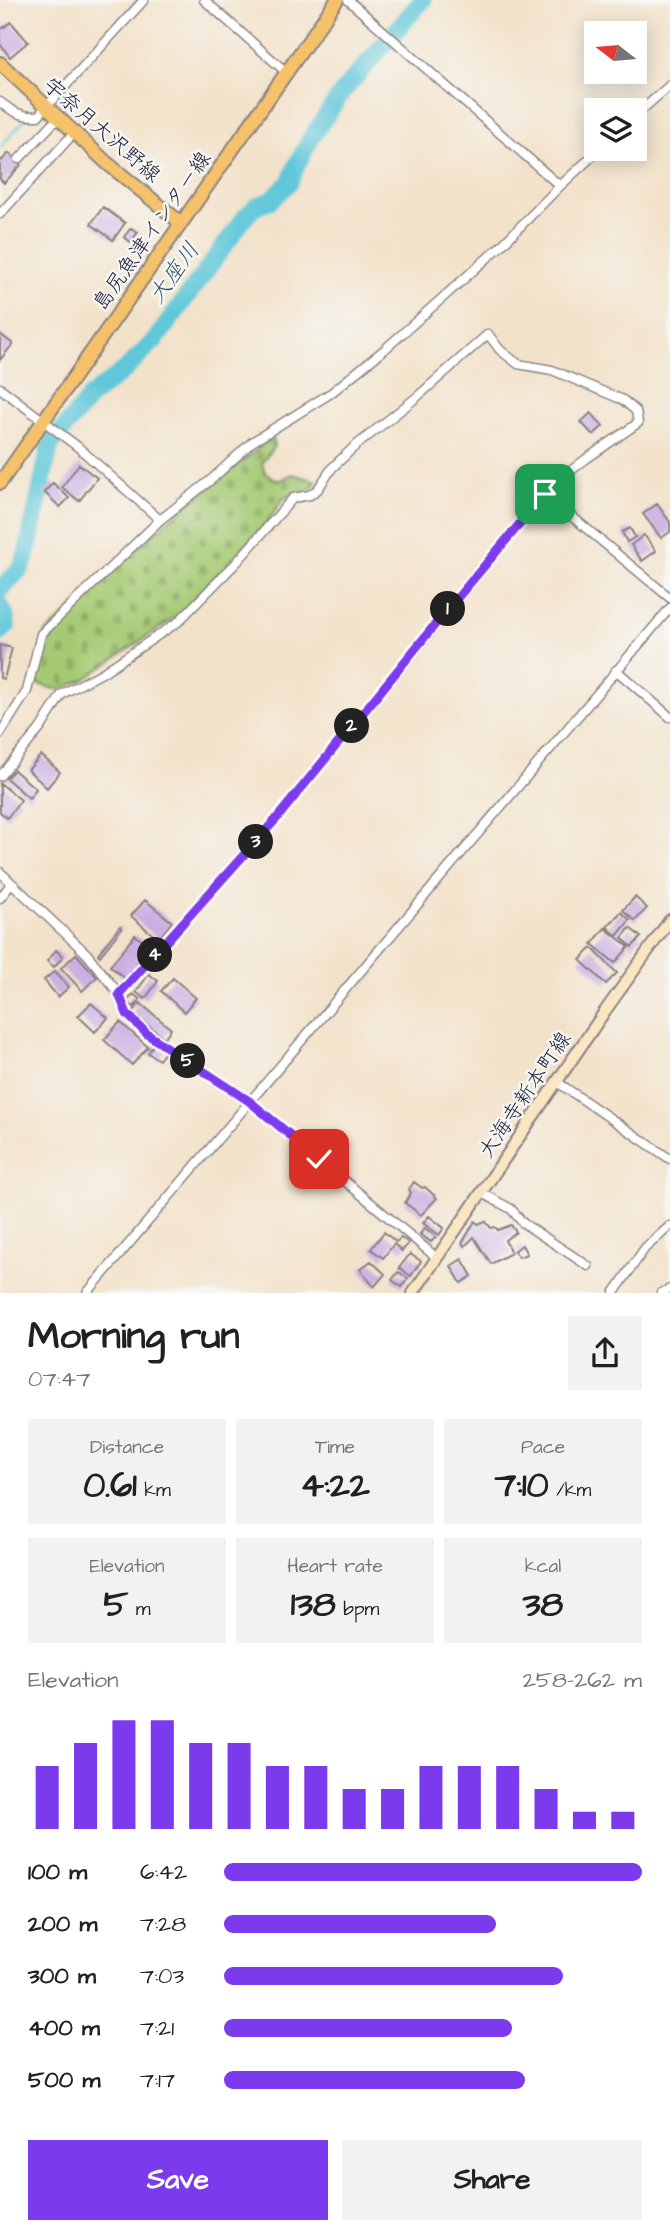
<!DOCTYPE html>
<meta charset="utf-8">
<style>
:root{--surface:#fff;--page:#f2f2f2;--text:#202124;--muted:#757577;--accent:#7c3aed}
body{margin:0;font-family:"Architects Daughter","Klee One",sans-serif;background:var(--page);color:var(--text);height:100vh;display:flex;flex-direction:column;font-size:26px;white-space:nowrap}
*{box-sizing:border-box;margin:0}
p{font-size:23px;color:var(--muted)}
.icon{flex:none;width:38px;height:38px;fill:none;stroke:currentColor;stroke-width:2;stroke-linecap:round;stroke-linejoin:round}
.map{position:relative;height:1293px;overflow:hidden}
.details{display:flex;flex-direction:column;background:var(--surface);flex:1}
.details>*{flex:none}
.needle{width:46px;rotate:286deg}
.buttons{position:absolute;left:584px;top:21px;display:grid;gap:14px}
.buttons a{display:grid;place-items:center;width:63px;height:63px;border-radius:0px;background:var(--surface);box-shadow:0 4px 18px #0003;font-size:35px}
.pin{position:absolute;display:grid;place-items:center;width:60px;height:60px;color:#fff;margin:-30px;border-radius:14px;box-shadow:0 4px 10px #0006}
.km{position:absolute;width:35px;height:35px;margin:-18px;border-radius:50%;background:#222;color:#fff;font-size:19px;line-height:35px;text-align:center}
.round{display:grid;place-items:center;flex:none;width:74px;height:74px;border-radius:0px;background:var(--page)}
.headline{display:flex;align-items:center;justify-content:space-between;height:119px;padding:0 28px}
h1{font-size:38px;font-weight:700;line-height:52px}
.stats{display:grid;grid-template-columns:repeat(3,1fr);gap:10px;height:119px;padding:7px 28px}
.stats div{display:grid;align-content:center;border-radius:0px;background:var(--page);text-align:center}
.stats b{font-size:35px;font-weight:700}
.stats small{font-size:19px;font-weight:400}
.stats p{font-size:19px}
.chart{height:196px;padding:14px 28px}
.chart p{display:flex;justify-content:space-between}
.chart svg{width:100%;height:126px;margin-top:7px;stroke:var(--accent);stroke-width:6}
.primary-button{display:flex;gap:14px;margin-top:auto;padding:14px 28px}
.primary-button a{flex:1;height:80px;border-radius:0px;background:var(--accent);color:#fff;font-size:28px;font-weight:700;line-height:80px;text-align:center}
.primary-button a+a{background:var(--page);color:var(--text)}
ul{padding:0 28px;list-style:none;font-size:23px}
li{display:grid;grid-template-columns:112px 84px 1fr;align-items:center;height:52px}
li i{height:18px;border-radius:9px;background:var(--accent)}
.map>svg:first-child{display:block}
.cemetery{fill:url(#cemetery-stones);stroke:#647657;stroke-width:2}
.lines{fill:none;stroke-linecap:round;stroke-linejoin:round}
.stream{stroke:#5ec7d9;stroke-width:2.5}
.river{stroke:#5ec7d9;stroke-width:18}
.building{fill:#cbafe2}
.street-casing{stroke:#8a8282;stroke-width:11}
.secondary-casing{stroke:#8a8282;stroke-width:14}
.primary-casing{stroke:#8a8282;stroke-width:16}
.street{stroke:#fff;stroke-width:8}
.secondary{stroke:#fbe6c4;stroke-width:10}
.primary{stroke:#f5c16b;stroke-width:12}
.route-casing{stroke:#fff;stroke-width:14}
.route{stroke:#7c3aed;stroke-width:9}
.labels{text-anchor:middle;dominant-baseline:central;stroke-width:5;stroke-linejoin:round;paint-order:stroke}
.street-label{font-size:21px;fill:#22223b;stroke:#f6f6f2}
.water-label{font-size:23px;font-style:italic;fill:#375c72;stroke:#f6f6f2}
</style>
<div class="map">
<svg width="670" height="1293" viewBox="0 0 670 1293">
<defs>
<pattern id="cemetery-stones" width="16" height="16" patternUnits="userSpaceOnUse" patternTransform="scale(1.75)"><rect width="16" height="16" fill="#a6ca73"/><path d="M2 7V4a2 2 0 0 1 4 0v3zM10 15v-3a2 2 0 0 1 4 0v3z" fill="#8fad64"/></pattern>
</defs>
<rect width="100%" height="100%" fill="#f6f6f2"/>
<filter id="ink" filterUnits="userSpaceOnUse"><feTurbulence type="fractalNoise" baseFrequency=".0143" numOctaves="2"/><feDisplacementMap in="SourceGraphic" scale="14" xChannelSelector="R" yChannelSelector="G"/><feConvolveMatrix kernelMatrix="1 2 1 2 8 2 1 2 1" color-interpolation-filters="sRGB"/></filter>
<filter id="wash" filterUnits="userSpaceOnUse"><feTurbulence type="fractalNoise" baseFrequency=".00686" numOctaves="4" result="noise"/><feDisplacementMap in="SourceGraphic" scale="28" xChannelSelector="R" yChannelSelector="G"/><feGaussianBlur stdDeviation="1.57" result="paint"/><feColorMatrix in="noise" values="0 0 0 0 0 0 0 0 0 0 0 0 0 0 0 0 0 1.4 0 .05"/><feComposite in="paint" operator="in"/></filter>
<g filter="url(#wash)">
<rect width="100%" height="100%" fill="#f3e2ca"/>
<path class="cemetery" d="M273 437 274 446 262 463 265 473 279 481 292 474 317 481 310 489 284 498 266 523 180 614 85 679 59 690 34 683 45 634 165 523Z"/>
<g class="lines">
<path class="stream" d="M44 99 138 0
M0 147 27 117"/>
<path class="river" d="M0 590 22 567 27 553 50 445 91 396 126 369 156 339 246 216 255 207 271 200 289 183 298 162 313 135 343 91 423 0
M0 605 5 614 7 626 0 633"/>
</g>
<g id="blocks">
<path class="building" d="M11 22 28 42 10 57 0 44V30Z
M9 153 21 165 4 183 0 179V162Z
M103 207 125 223 113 240 91 224Z
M131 228 138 232 131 242 124 237Z
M0 334 13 344 0 360Z
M591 413 603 426 593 435 581 422Z
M79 464 97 478 79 501 62 487Z
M53 483 69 498 60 507 44 492Z
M657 504 670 522V532L661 538 643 514Z
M630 528 635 537 627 542 622 532Z
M644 535 656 551 642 561 631 545Z
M0 645 12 648 4 679 0 678Z
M41 755 60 772 47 788 28 770Z
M14 770 36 789 29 798 6 778Z
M0 783 21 800 7 818 0 812Z
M635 897 647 908 635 921 623 910Z
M145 900 172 922 158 939 131 916Z
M621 912 630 920 617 936 607 927Z
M120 926 122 928 100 956 98 954Z
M605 928 629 947 615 963 592 944Z
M630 928 641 937 632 947 622 938Z
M135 935 151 948 126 979 110 966Z
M592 948 617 973 606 984 580 960Z
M56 950 63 957 54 967 47 961Z
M76 954 97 977 82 991 61 968Z
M55 971 69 987 58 997 44 980Z
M149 974 158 981 145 999 136 992Z
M173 978 196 998 184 1012 161 991Z
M133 994 140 999 134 1007 127 1002Z
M91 1003 108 1018 95 1032 78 1016Z
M140 1003 171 1029 164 1038 132 1013Z
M120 1022 148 1047 132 1065 104 1040Z
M154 1044 165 1052 159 1060 148 1053Z
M414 1182 422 1188 425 1187 437 1198 421 1215 405 1203 411 1193 409 1189Z
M429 1216 444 1228 439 1235 423 1223Z
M475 1221 478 1224 485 1221 491 1228 495 1227 498 1230 511 1225 516 1232 505 1240 511 1253 491 1264 474 1237 465 1246 462 1243Z
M425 1228 436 1237 431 1242 420 1234Z
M384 1232 396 1242 401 1238 409 1243 402 1251 394 1244 383 1258 371 1249Z
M522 1245 527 1254 519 1257 514 1251Z
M410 1254 421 1261 411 1276 399 1268Z
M462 1259 472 1276 461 1283 451 1266Z
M371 1261 385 1274 374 1287 360 1269Z
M398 1272 408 1278 402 1287 392 1280Z"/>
</g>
</g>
<g filter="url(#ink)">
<use href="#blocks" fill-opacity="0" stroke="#8a8282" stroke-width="2"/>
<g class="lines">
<defs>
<path id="street" d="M204 0 286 72
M0 102C13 112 22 117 38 116L144 0
M635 116 670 85
M19 159 58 118
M560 186 600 149
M0 214 74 133
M0 388 78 447 160 520 41 634 27 691 0 734
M545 494 670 598
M160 520 212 479 252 442 331 393 385 349 502 245 560 186 348 0
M616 670 670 717
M0 776 40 729 62 694 102 673 178 622 237 562 293 498 310 495 318 489 332 468 353 448 417 397 488 334 500 350 518 364 552 370 623 400 636 411 638 423 586 459 551 486 277 818 119 994
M0 872 87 954 119 994 127 1014 147 1034 249 1101 437 1258
M0 898 12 883
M557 1082 670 1159
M482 1193 511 1209 523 1223 588 1266
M87 1293 670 608
M614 1293 645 1248 670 1226
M661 1293 670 1289"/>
<path id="secondary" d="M413 1293 605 1011 670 920"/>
<path id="primary" d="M0 63 107 163 181 223
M0 483 337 0"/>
</defs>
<use href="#street" class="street-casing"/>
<use href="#secondary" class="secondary-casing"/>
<use href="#primary" class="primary-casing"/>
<use href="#street" class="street"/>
<use href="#secondary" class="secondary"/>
<use href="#primary" class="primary"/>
</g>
</g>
<g class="lines" filter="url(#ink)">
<defs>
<path id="route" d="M319 1159 249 1101 147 1034 127 1014 119 994 277 818 442 616 545 494"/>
</defs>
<use href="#route" class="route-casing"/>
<use href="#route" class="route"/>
</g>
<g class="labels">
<g class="street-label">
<text transform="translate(102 130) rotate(41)">宇奈月大沢野線</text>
<text transform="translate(152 231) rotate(-55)">島尻魚津インター線</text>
<text transform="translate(525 1095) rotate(-56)">大海寺新本町線</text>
</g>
<g class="water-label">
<text transform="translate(174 273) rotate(-54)">大座川</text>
</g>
</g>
</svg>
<div class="buttons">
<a><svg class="needle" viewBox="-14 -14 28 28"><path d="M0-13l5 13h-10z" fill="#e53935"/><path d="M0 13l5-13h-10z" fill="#757577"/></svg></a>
<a><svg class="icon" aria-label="layers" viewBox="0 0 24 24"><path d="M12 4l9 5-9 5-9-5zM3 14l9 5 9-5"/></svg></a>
</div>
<div class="pin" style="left:545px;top:494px;background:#1e9e55"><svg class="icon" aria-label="arrive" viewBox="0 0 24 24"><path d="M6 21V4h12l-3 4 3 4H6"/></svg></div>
<div class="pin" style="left:319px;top:1159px;background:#d93025"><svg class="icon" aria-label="check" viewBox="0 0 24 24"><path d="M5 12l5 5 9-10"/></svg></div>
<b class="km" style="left:448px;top:609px">1</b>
<b class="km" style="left:352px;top:726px">2</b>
<b class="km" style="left:256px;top:842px">3</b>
<b class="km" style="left:155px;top:955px">4</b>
<b class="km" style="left:188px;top:1061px">5</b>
</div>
<section class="details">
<div class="headline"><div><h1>Morning run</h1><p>07:47</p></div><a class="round"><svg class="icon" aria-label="share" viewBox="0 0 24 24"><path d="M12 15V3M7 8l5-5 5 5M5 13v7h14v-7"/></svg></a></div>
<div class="stats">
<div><p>Distance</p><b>0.61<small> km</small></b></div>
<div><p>Time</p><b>4:22</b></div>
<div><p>Pace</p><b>7:10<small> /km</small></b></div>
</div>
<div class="stats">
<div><p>Elevation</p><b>5<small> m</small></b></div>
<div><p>Heart rate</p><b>138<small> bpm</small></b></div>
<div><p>kcal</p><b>38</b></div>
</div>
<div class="chart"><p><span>Elevation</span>258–262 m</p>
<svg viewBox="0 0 160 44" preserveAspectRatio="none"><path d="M5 44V22M15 44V14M25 44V6M35 44V6M45 44V14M55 44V14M65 44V22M75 44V22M85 44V30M95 44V30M105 44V22M115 44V22M125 44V22M135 44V30M145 44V38M155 44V38"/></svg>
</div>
<ul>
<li><b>100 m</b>6:42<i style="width:100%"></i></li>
<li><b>200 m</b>7:28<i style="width:65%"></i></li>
<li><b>300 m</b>7:03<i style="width:81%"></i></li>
<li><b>400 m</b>7:21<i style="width:69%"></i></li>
<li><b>500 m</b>7:17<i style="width:72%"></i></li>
</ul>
<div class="primary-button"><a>Save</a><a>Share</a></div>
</section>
